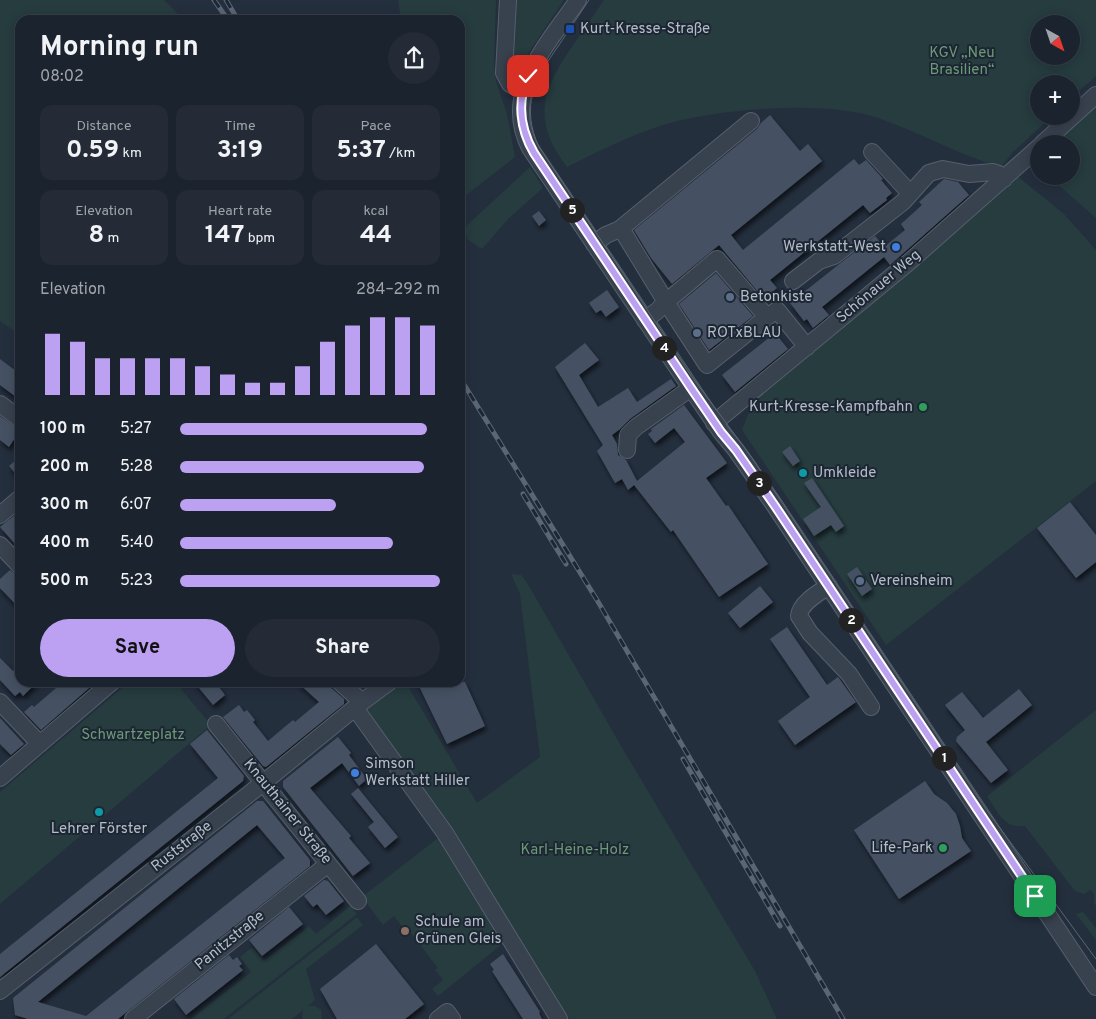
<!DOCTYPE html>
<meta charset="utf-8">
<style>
:root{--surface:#1b232e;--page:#242b36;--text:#f1f3f6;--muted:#a0a4aa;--line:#39404a;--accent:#bca0f2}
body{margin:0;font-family:Overpass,sans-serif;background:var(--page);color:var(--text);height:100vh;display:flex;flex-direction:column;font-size:19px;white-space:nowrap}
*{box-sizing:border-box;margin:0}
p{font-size:16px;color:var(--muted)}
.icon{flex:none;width:28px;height:28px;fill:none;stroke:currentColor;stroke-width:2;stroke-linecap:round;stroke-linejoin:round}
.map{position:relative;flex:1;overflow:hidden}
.sheet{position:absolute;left:15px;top:15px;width:450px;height:672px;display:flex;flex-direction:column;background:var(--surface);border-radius:15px;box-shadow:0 2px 12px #0003,0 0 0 1px var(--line)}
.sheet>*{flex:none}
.needle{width:32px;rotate:140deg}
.tools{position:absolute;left:1030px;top:15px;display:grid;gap:10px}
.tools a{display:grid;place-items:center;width:50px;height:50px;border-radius:50%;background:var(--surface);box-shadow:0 2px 12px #0003,0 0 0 1px var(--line);font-size:25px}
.pin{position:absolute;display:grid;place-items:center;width:42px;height:42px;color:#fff;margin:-21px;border-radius:10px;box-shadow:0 2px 8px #0006}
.km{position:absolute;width:25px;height:25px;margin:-12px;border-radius:50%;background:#222;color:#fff;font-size:14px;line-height:25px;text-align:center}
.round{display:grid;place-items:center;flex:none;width:52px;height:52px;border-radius:26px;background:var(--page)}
.headline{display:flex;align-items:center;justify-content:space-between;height:85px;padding:0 25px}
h1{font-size:28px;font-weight:700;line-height:38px}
.metrics{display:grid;grid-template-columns:repeat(3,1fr);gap:8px;height:85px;padding:5px 25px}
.metrics div{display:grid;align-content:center;border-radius:12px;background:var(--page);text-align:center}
.metrics b{font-size:25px;font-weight:700}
.metrics small{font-size:14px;font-weight:400}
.metrics p{font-size:14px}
.chart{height:140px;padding:10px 25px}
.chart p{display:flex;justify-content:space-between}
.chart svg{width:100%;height:90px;margin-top:5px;stroke:var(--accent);stroke-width:6}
.action{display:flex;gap:10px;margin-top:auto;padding:10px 25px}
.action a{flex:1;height:58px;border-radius:30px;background:var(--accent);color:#111;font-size:20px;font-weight:700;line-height:58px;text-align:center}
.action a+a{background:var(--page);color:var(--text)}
ul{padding:0 25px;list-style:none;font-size:16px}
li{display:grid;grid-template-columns:80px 60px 1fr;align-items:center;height:38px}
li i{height:12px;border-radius:6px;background:var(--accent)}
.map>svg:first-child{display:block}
.green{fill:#263c3f;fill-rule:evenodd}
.building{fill:#455162;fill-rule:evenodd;filter:url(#shadow)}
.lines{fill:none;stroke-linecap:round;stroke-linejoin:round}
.minor-casing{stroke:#565f6c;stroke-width:18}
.minor{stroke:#38414e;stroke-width:16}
.tram{stroke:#5a6575;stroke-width:1}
.rail-casing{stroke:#5a6575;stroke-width:5}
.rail{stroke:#1d2633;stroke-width:3;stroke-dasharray:9;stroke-linecap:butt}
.route-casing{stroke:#fff;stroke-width:10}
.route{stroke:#bca0f2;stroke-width:6}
.transit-dot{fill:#1a4fb4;stroke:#1d2633;stroke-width:2}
.shop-dot{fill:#3f7fe0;stroke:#1d2633;stroke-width:2}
.service-dot{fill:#5c6f8a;stroke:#1d2633;stroke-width:2}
.leisure-dot{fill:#2e9e5b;stroke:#1d2633;stroke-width:2}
.culture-dot{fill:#0f9aa8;stroke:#1d2633;stroke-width:2}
.education-dot{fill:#8d6e63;stroke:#1d2633;stroke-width:2}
.labels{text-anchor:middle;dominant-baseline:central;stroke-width:4;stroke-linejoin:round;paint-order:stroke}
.poi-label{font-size:15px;fill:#b4bcc9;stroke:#1d2633;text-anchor:start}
.park-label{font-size:15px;fill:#6b9a76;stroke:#1d2633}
.street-label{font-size:15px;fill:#b4bcc9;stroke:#1d2633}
</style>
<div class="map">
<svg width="1096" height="1019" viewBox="0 0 1096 1019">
<defs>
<filter id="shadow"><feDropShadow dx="2" dy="4" stdDeviation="2.5" flood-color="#0009"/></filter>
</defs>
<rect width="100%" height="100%" fill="#242f3e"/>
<path class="green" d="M0 0H164L184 20H20V335L0 321Z
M398 0H496L494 65 496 81 507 114 515 157 460 200V20H401Z
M513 0H564L517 70 512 68Z
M604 0H1096V76L1071 98V84H1039V116H1052L1013 152 1001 167C958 155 920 132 878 118 824 99 711 109 657 127 625 138 597 152 567 167 533 122 540 93 571 48 582 32 593 16 604 0ZM1039 24H1071V56H1039Z
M1096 103V218L1048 176H1071V144H1052Z
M530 167 543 188 509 218 482 249 468 240 463 229Z
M1016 175 1064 214 1096 250V481L886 645 742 430 754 399Z
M511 574 521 575 526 581 624 751 755 971 777 1019H569L500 906 362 712 398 683H406L477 803 540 757 520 594Z
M128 683H176L211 725 0 904V792Z
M1096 710V906L1094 903V894L1091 890 1084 894 1075 891 1025 826C1004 829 998 812 987 796Z
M442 835 504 936 499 942 501 945 438 996 432 989 443 980 435 970 438 968 406 927 404 929 394 916 383 925 362 897Z
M350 906 357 914 224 1019H191L251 972 240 957 252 947 264 961 309 926 316 934Z
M1083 912 1096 928V940L1076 914Z
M357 917 363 925 306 969 315 1000 308 1006H315L321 1010 322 1019H302L303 1010 292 1019H228Z"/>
<path class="building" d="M770 115 800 151 808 144 822 161 731 235 743 250 854 159 859 165 866 160 883 179 881 180 892 193 886 198 887 200 870 213 863 205 770 280 777 288 764 299 719 245 672 284 651 258 634 230 757 129 761 123Z
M944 179 958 182 969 195 890 265 884 257 822 307 829 315 813 328 807 319 804 321 790 303 875 236 884 247 905 230 901 224 922 205 919 202Z
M539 211 546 220 539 226 532 216Z
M716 273 753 316 709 350 679 304Z
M607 290 619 307 606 317 601 310 596 313 589 303Z
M775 333 788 349 735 392 722 375Z
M585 343 599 360 579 375 598 407 628 388 637 402 671 379 676 386 630 419 620 429 612 435 617 444 618 455 626 460 637 481 685 442 674 428 655 443 648 434 652 431 651 429 684 405 727 463 706 478 726 506 728 505 768 564 719 597 673 530 671 532 634 485 628 490 622 479 615 483 597 451 603 445 555 367Z
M0 359 20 374V400L0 385Z
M0 416 20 430 9 447 0 440Z
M790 446 800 461 793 466 782 452Z
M20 456V479L9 466Z
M812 478 844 526 836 532 831 525 814 536 803 519 821 507 804 483Z
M1070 502 1096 535V562L1076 578 1037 528Z
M20 511V540L15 544 0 527Z
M857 567 872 589 862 596 847 574Z
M10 570 20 577V609L0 588V579Z
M760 586 773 602 740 628 728 613Z
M787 627 827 685 838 677 856 702 795 745 778 721 810 697 770 639Z
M0 658 13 671 20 665V682H37L23 696 20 692 15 696 0 680Z
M63 682H96L41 730 24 712 32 705 34 707Z
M194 682H215L225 695 213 705Z
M297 682H324L344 699V704L266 767 263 766 223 717 239 705 244 712 247 710 255 720 253 722 268 741 293 720 295 722 319 702Z
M417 682H465L485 726 447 744Z
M1019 689 1032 705 986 742 1008 770 991 783 956 741 957 737 965 730 945 705 962 692 983 718Z
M0 718 24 744 11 755 0 744Z
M207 730 244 776 243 781 0 977V954L218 778 190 744Z
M338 737 351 753 349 755 367 779 359 786 342 763 310 788 345 829 351 836 349 838 370 863 353 876 283 787V781Z
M925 781 934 794 947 803 956 814 960 826 962 838 971 851 899 899 854 830Z
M358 788 398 837 385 848 368 827 374 822 351 794Z
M257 801H263L310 860V866L118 1019H28L15 1015 13 998ZM257 825 285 858 86 1016 38 1002Z
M324 880 328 881 344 901 326 915 317 904 313 907 304 896Z
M289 907 303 924 262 956 249 940Z
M376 944 424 1004 405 1019H337L320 989Z
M503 954 540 1012 539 1013 542 1019H523L492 971 494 970 490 964Z
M229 955 233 960 237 957 242 964 239 966 243 970 186 1015 174 999Z"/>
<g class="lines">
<defs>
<path id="minor" d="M508 0 504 73 510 84 523 91
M578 0C548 44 501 92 530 148L691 388 721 432 736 450 775 506 1096 987
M1042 144 1096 95
M872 152 910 193
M620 229 751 121
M594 244 606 235 620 229 625 235 666 302 717 259 767 317 707 365 666 302 657 311 645 320
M793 281 819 261 834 256 903 202 929 173 943 169 969 174 993 172 999 174 1004 179
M767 317 777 310 807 347
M0 404 20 419
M714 423 909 262 1039 147
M627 450 628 435 636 427 691 388
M0 515 20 498
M0 545 20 566
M829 586C818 593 800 603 799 616L810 633 849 674 871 707
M340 682 362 702
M0 702 40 744
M355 708 445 833 559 1019
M216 724 358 901
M0 778 112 682
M0 991 263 783 362 702 389 682
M133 1019 328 864
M438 1019 447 1012 452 1019"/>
</defs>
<use href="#minor" class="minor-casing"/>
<use href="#minor" class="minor"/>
<path class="tram" d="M589 0C579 15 569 30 559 45 535 79 520 106 539 147L692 377 753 459 986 809 1096 959"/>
<defs>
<path id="rail" d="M214 0 228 20
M226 0 238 20
M460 378 597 600 843 1019
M523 494 566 564
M683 759 780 926"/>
</defs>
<use href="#rail" class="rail-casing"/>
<use href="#rail" class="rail"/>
</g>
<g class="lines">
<defs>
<path id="route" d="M528 76C517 102 520 129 534 153L691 388 721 432 736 450 775 506 1035 896"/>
</defs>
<use href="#route" class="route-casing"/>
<use href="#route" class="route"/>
</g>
<rect class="transit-dot" x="565" y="24" width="10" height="10" rx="2.5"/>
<g class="shop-dot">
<circle cx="896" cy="247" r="5"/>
<circle cx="355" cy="773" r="5"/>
</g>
<g class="service-dot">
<circle cx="730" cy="297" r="5"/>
<circle cx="697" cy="333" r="5"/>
<circle cx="860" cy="581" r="5"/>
</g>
<g class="leisure-dot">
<circle cx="923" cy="407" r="5"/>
<circle cx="943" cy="848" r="5"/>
</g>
<g class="culture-dot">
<circle cx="803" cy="473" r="5"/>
<circle cx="99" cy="812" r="5"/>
</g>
<circle class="education-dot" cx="405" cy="931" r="5"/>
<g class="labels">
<g class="poi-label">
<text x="580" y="29">Kurt-Kresse-Straße</text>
<text x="886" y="247" text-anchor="end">Werkstatt-West</text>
<text x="740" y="297">Betonkiste</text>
<text x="707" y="333">ROTxBLAU</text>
<text x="913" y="407" text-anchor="end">Kurt-Kresse-Kampfbahn</text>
<text x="813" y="473">Umkleide</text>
<text x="870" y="581">Vereinsheim</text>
<text x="365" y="764">Simson<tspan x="365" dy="17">Werkstatt Hiller</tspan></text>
<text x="99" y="829" text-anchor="middle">Lehrer Förster</text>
<text x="933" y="848" text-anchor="end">Life-Park</text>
<text x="415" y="922">Schule am<tspan x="415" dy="17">Grünen Gleis</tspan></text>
</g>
<g class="park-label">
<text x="962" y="53">KGV „Neu<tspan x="962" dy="17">Brasilien“</tspan></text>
<text x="133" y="735">Schwartzeplatz</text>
<text x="575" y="850">Karl-Heine-Holz</text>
</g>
<g class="street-label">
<text transform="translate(879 287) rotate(-40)">Schönauer Weg</text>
<text transform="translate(287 812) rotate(51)">Knauthainer Straße</text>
<text transform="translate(182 847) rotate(-38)">Ruststraße</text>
<text transform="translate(230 941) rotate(-39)">Panitzstraße</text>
</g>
</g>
</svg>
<div class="tools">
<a><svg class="needle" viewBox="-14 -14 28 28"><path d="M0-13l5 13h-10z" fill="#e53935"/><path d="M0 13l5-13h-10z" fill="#a0a4aa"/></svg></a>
<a>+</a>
<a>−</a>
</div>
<div class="pin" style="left:1035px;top:896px;background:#1e9e55"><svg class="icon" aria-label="arrive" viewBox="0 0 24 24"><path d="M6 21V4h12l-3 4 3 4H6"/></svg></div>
<div class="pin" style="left:528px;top:76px;background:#d93025"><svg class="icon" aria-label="check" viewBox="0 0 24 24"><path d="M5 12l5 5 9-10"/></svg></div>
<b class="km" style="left:944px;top:758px">1</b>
<b class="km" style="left:851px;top:620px">2</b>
<b class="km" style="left:759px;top:483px">3</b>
<b class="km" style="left:664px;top:348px">4</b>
<b class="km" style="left:572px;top:210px">5</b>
<section class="sheet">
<div class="headline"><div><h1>Morning run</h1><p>08:02</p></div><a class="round"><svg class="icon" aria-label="share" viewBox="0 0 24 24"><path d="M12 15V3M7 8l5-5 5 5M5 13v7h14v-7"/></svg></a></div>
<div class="metrics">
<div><p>Distance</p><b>0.59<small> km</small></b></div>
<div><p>Time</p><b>3:19</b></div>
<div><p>Pace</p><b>5:37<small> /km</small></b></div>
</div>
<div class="metrics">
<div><p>Elevation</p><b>8<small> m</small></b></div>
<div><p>Heart rate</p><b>147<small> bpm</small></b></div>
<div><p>kcal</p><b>44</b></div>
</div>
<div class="chart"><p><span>Elevation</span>284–292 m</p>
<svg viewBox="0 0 160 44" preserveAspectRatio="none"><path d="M5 44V14M15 44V18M25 44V26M35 44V26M45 44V26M55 44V26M65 44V30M75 44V34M85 44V38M95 44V38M105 44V30M115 44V18M125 44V10M135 44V6M145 44V6M155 44V10"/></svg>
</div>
<ul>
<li><b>100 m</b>5:27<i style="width:95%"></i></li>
<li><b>200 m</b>5:28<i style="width:94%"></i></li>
<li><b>300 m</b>6:07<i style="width:60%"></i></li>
<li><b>400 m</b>5:40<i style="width:82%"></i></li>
<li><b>500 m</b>5:23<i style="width:100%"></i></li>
</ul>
<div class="action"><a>Save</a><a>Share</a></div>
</section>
</div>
